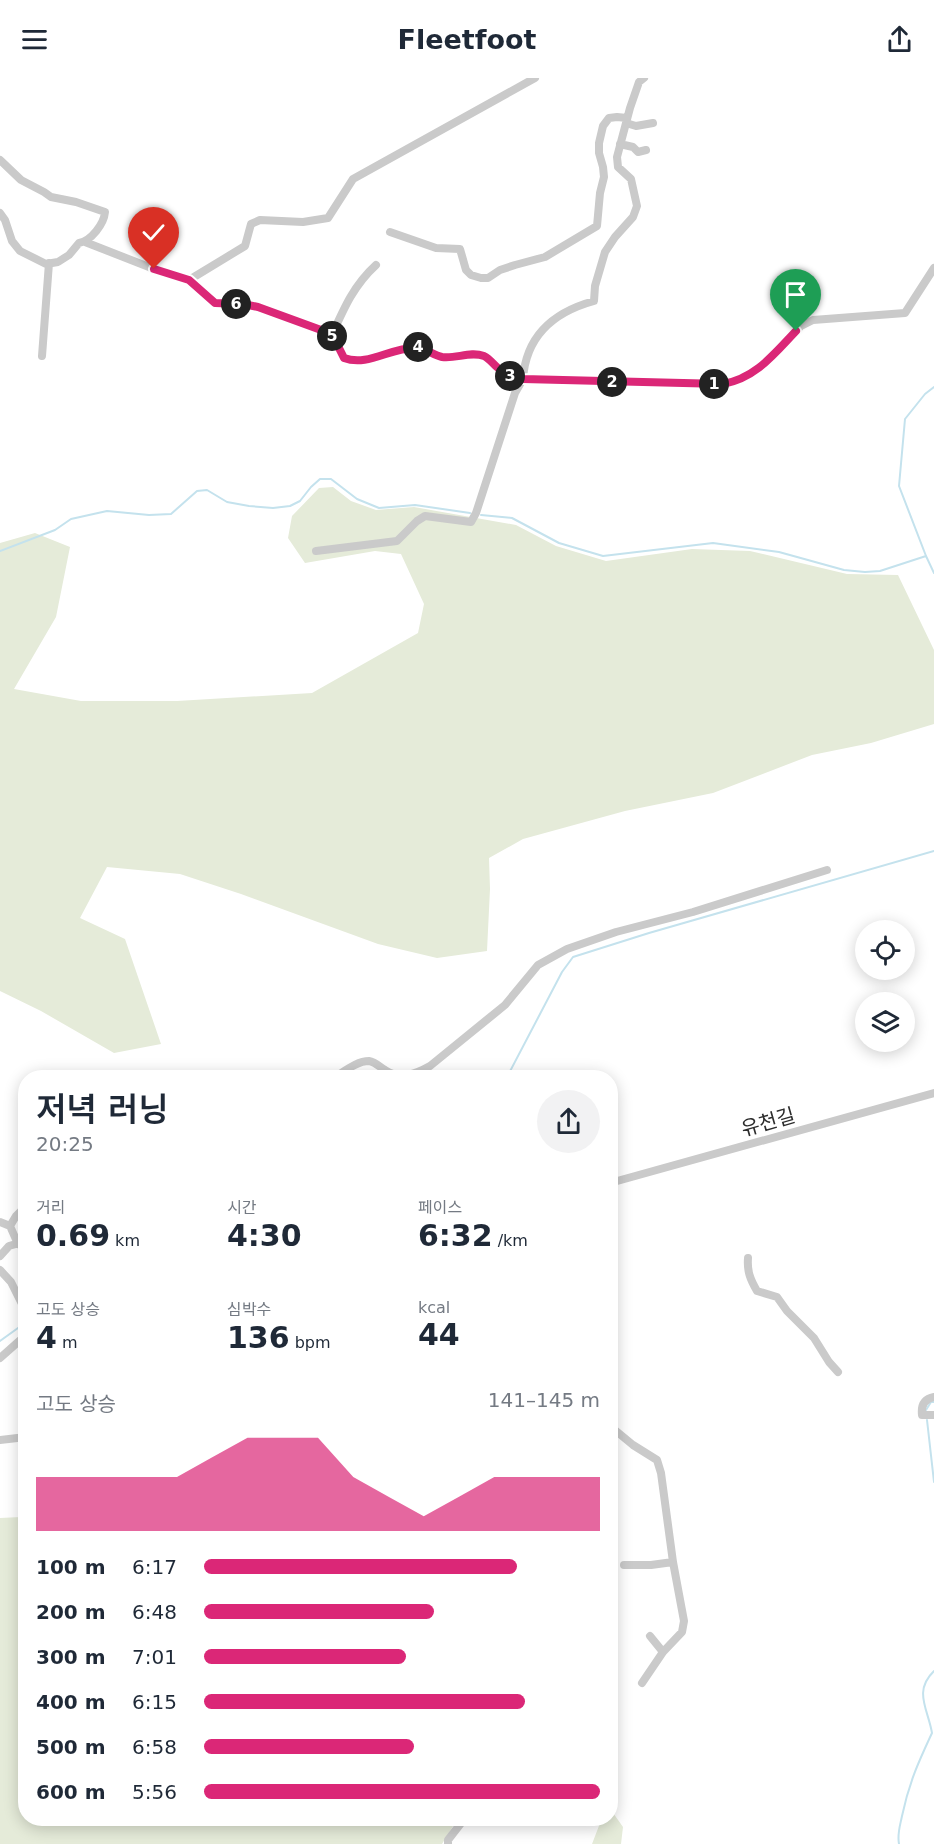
<!DOCTYPE html>
<html lang="ko">
<meta charset="utf-8">
<style>
:root{--surface:#fff;--page:#f2f2f3;--text:#1f2937;--muted:#747a83;--accent:#db2777}
body{margin:0;font-family:"DejaVu Sans","Noto Sans KR",sans-serif;background:var(--page);color:var(--text);height:100vh;display:flex;flex-direction:column;font-size:22px;white-space:nowrap}
*{box-sizing:border-box;margin:0}
p{font-size:20px;color:var(--muted)}
.icon{flex:none;width:33px;height:33px;fill:none;stroke:currentColor;stroke-width:2;stroke-linecap:round;stroke-linejoin:round}
.map{position:relative;flex:1;overflow:hidden}
.details{position:absolute;left:18px;top:992px;width:600px;height:756px;display:flex;flex-direction:column;background:var(--surface);border-radius:24px;box-shadow:0 3px 15px #0003}
.details>*{flex:none}
.controls{position:absolute;left:855px;top:842px;display:grid;gap:12px}
.controls a{display:grid;place-items:center;width:60px;height:60px;border-radius:50%;background:var(--surface);box-shadow:0 3px 15px #0003;font-size:30px}
.pin{position:absolute;display:grid;place-items:center;width:51px;height:51px;color:#fff;margin:-62px -26px;border-radius:50% 50% 50% 0;rotate:-45deg;box-shadow:0 0 6px #0007}
.pin .icon{rotate:45deg}
.km{position:absolute;width:30px;height:30px;margin:-15px;border-radius:50%;background:#222;color:#fff;font-size:16px;line-height:30px;text-align:center}
.round{display:grid;place-items:center;flex:none;width:63px;height:63px;border-radius:32px;background:var(--page)}
.overview{display:flex;align-items:center;justify-content:space-between;height:102px;padding:0 18px}
h1{font-size:33px;font-weight:600;line-height:45px}
.metrics{display:grid;grid-template-columns:repeat(3,1fr);gap:9px;height:102px;padding:6px 18px}
.metrics div{display:grid;align-content:center}
.metrics b{font-size:30px;font-weight:600}
.metrics small{font-size:16px;font-weight:400}
.metrics p{font-size:16px}
.chart{height:168px;padding:12px 18px}
.chart p{display:flex;justify-content:space-between}
.chart svg{width:100%;height:108px;margin-top:6px;fill:var(--accent);opacity:.7}
ul{padding:0 18px;list-style:none;font-size:20px}
li{display:grid;grid-template-columns:96px 72px 1fr;align-items:center;height:45px}
li i{height:15px;border-radius:8px;background:var(--accent)}
header{display:flex;justify-content:space-between;align-items:center;height:78px;padding:0 18px;background:var(--surface);font-size:27px;font-weight:600}
.map>svg:first-child{display:block}
.green{fill:#e5ebd9}
.lines{fill:none;stroke-linecap:round;stroke-linejoin:round}
.stream{stroke:#c4e2ed;stroke-width:2}
.minor{stroke:#cacaca;stroke-width:8}
.route-casing{stroke:#fff;stroke-width:12}
.route{stroke:#db2777;stroke-width:8}
.labels{text-anchor:middle;dominant-baseline:central;stroke-width:6;stroke-linejoin:round;paint-order:stroke}
.street-label{font-size:20px;fill:#2d2d2d;stroke:#fff}
</style>
<header><svg class="icon" aria-label="menu" viewBox="0 0 24 24"><path d="M4 6h16M4 12h16M4 18h16"/></svg>Fleetfoot<svg class="icon" aria-label="share" viewBox="0 0 24 24"><path d="M12 15V3M7 8l5-5 5 5M5 13v7h14v-7"/></svg></header>
<div class="map">
<svg width="934" height="1766" viewBox="0 0 934 1766">
<rect width="100%" height="100%" fill="#fff"/>
<path class="green" d="M333 409 351 423 376 432 414 429 516 447 556 468 606 483 692 471 750 473 847 496 898 497 934 572V646L871 665 812 677 713 715 625 733 523 761 489 780 490 811 487 873 437 880 378 866 241 816 180 796 107 789 80 840 125 861 161 966 114 975 41 933 0 913V465L35 455 70 469 56 539 14 611 81 623H177L312 615 418 555 424 526 401 476 375 473 305 485 288 460 292 438 319 410Z
M25 1434 26 1740H458L442 1766H0V1440L21 1439Z
M611 1732 623 1749 621 1766H592L602 1740H610Z"/>
<g class="lines">
<path class="stream" d="M934 309 925 316 905 341 899 408 926 478 934 495
M481 437 512 440 559 465 603 478 713 465 779 474 844 492 865 494 880 493 926 478
M0 473 55 452 71 441 107 433 149 437 171 436 197 413 207 412 227 424 249 428 273 430 290 428 300 423 311 409 320 401H331L357 421 379 430 415 427 470 435
M507 999 562 894 573 879 649 855 934 773
M0 1263 18 1250 26 1247
M926 1332 931 1324H934
M927 1342 934 1404
M899 1766C897 1756 900 1748 902 1738 909 1705 918 1685 932 1655 928 1631 913 1613 934 1593"/>
<path class="minor" d="M626 45 636 48 653 45
M620 66 633 69 638 74 646 72
M0 82 21 102 44 114 51 119 76 124 105 134C104 146 91 163 79 165L69 177 58 184 46 186 20 173 12 163 5 142 0 135
M390 154 436 170 460 171 466 192 471 197 481 200H488L500 192 515 187 545 179 597 148 600 115 604 99 603 89 599 75V65L603 48 609 40 617 39 627 40
M85 164 154 191 189 202 245 168 251 146 260 142 303 144 328 140 353 101 535 0
M189 202 215 225 243 226 258 229 317 250 332 257 344 281C369 289 391 269 416 270 426 270 433 277 442 279 456 281 471 272 484 278 490 281 493 286 498 290 505 297 513 299 523 301 526 258 554 234 594 223L595 208 605 174 615 159 633 139 637 128 631 101 618 89 617 79 630 30 639 4 644 0
M332 257C344 230 354 207 376 187
M42 278 49 185
M316 473 397 463 417 443 425 438 471 444 476 435 515 315 523 301 705 306 732 305 759 291 801 248 813 242 905 235 934 190
M335 999C345 993 357 983 369 983 375 984 380 989 385 992 400 1002 416 996 430 988L505 927 538 887 567 871 616 854 693 834 827 792
M26 1100 23 1101 26 1103
M610 1105 934 1015
M0 1144 10 1148 18 1166
M10 1148 16 1138 26 1128
M0 1178 9 1168 26 1163
M748 1180C747 1193 750 1201 757 1213L777 1219 787 1233 814 1260 829 1284 838 1294
M0 1192 11 1204 26 1234
M0 1280 26 1257
M934 1319C924 1321 921 1328 922 1337H934
M610 1348 633 1367 657 1382 661 1395 673 1484 684 1543 682 1554 663 1574 642 1605
M0 1362 26 1359
M624 1487H651L673 1484
M650 1558 663 1574
M448 1766V1762L465 1740"/>
</g>
<g class="lines">
<defs>
<path id="route" d="M154 191 189 202 215 225 243 226 258 229 332 256 344 280C368 289 391 269 416 270 425 270 433 277 442 279 456 281 470 273 484 278 490 281 493 286 498 290 505 297 513 299 523 301L723 306C756 300 774 276 796 253"/>
</defs>
<use href="#route" class="route-casing"/>
<use href="#route" class="route"/>
</g>
<g class="labels">
<g class="street-label">
<text transform="translate(768 1044) rotate(-16)">유천길</text>
</g>
</g>
</svg>
<div class="controls">
<a><svg class="icon" aria-label="locate" viewBox="0 0 24 24"><circle cx="12" cy="12" r="6"/><path d="M12 2v4M12 18v4M2 12h4M18 12h4"/></svg></a>
<a><svg class="icon" aria-label="layers" viewBox="0 0 24 24"><path d="M12 4l9 5-9 5-9-5zM3 14l9 5 9-5"/></svg></a>
</div>
<div class="pin" style="left:796px;top:253px;background:#1e9e55"><svg class="icon" aria-label="arrive" viewBox="0 0 24 24"><path d="M6 21V4h12l-3 4 3 4H6"/></svg></div>
<div class="pin" style="left:154px;top:191px;background:#d93025"><svg class="icon" aria-label="check" viewBox="0 0 24 24"><path d="M5 12l5 5 9-10"/></svg></div>
<b class="km" style="left:714px;top:306px">1</b>
<b class="km" style="left:612px;top:304px">2</b>
<b class="km" style="left:510px;top:298px">3</b>
<b class="km" style="left:418px;top:269px">4</b>
<b class="km" style="left:332px;top:258px">5</b>
<b class="km" style="left:236px;top:226px">6</b>
<section class="details">
<div class="overview"><div><h1>저녁 러닝</h1><p>20:25</p></div><a class="round"><svg class="icon" aria-label="share" viewBox="0 0 24 24"><path d="M12 15V3M7 8l5-5 5 5M5 13v7h14v-7"/></svg></a></div>
<div class="metrics">
<div><p>거리</p><b>0.69<small> km</small></b></div>
<div><p>시간</p><b>4:30</b></div>
<div><p>페이스</p><b>6:32<small> /km</small></b></div>
</div>
<div class="metrics">
<div><p>고도 상승</p><b>4<small> m</small></b></div>
<div><p>심박수</p><b>136<small> bpm</small></b></div>
<div><p>kcal</p><b>44</b></div>
</div>
<div class="chart"><p><span>고도 상승</span>141–145 m</p>
<svg viewBox="0 0 160 44" preserveAspectRatio="none"><path d="M0 44V22L10 22L20 22L30 22L40 22L50 14L60 6L70 6L80 6L90 22L100 30L110 38L120 30L130 22L140 22L150 22L160 22V44z"/></svg>
</div>
<ul>
<li><b>100 m</b>6:17<i style="width:79%"></i></li>
<li><b>200 m</b>6:48<i style="width:58%"></i></li>
<li><b>300 m</b>7:01<i style="width:51%"></i></li>
<li><b>400 m</b>6:15<i style="width:81%"></i></li>
<li><b>500 m</b>6:58<i style="width:53%"></i></li>
<li><b>600 m</b>5:56<i style="width:100%"></i></li>
</ul>
</section>
</div>
